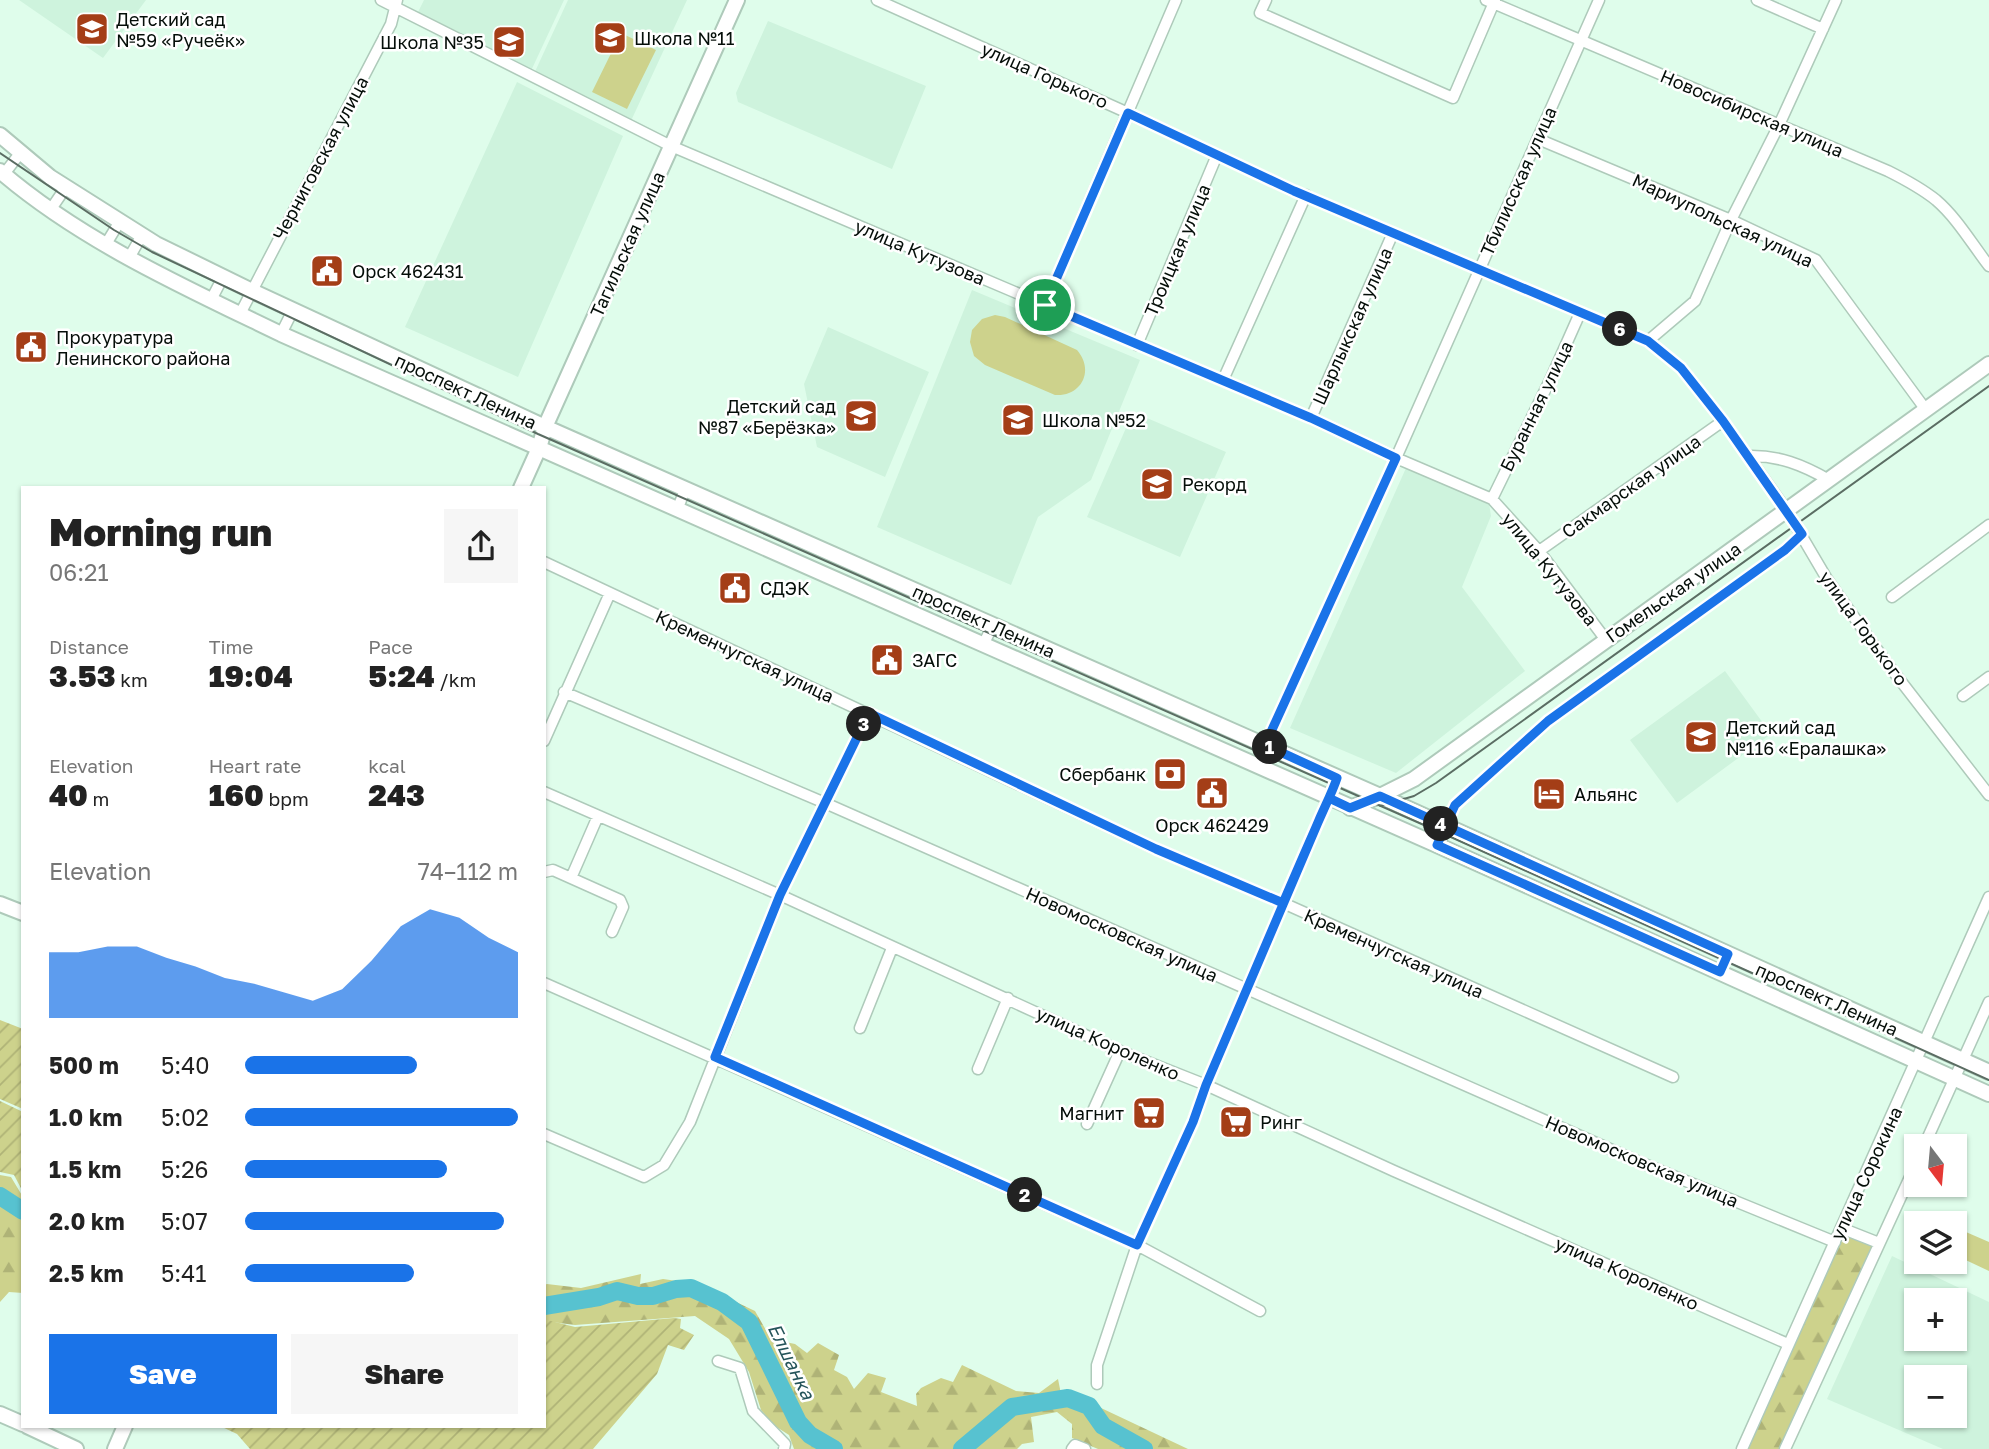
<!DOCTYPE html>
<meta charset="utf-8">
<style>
:root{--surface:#fff;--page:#f6f6f6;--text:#222;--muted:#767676;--accent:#1a73e8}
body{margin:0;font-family:"Golos Text",sans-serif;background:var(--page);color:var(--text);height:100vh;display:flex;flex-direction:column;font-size:26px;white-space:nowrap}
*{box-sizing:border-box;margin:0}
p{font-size:23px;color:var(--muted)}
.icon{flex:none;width:38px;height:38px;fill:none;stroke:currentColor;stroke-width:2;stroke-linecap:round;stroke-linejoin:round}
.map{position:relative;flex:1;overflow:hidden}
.drawer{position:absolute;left:21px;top:486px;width:525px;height:942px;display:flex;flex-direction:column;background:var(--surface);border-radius:0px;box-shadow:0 2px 5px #0004}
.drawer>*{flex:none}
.needle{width:46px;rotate:164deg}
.fabs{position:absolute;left:1904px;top:1134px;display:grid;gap:14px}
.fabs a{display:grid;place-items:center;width:63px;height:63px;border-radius:0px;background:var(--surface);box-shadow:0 2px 5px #0004;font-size:35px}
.pin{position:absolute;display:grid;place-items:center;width:60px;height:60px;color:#fff;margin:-30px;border:4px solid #fff;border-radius:50%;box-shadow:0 2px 7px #0007}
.km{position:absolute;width:35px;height:35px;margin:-18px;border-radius:50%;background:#222;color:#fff;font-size:19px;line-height:35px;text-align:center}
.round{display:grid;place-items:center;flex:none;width:74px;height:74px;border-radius:0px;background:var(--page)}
.head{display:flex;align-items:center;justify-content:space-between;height:119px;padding:0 28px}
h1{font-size:38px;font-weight:800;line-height:52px}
.figures{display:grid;grid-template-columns:repeat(3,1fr);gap:10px;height:119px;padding:7px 28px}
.figures div{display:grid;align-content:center}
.figures b{font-size:30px;font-weight:800}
.figures small{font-size:19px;font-weight:400}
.figures p{font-size:19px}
.chart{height:196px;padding:14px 28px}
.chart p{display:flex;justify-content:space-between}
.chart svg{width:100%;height:126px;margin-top:7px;fill:var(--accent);opacity:.7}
.primary-button{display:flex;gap:14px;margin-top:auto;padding:14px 28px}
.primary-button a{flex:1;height:80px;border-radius:0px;background:var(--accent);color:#fff;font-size:28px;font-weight:800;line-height:80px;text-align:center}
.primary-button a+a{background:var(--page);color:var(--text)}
ul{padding:0 28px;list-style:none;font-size:23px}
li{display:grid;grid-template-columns:112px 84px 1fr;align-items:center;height:52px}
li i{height:18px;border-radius:9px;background:var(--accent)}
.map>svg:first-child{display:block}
.built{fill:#cef3dd;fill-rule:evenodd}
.forest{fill:url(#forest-firs)}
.garden{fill:url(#garden-furrows)}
.pitch{fill:#cdd28c}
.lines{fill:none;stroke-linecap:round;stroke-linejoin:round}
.river{stroke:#57c2d0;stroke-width:18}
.street-casing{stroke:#aecaba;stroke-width:13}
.secondary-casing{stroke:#aecaba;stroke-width:18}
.primary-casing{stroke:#aecaba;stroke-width:18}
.street{stroke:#fff;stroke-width:10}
.secondary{stroke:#fff;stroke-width:14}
.primary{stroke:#fff;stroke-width:14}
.tram{stroke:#5b6d63;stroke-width:2}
.route-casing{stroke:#fff;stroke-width:14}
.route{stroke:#1a73e8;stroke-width:9}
.labels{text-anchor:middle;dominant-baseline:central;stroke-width:5;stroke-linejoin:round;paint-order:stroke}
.poi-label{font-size:18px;fill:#050e09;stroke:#fff;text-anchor:start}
.street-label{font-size:18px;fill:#050e09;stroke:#fff}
.water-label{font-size:19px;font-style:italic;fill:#25545a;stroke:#fff}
</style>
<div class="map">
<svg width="1989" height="1449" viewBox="0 0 1989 1449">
<defs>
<pattern id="forest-firs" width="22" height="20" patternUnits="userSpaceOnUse" patternTransform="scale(1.75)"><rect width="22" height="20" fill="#cdd28c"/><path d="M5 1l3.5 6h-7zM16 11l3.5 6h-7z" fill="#afb377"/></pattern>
<pattern id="garden-furrows" width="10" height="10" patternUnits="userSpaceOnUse" patternTransform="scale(1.75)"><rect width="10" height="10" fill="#cdd28c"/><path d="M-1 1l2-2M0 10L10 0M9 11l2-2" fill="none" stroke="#afb377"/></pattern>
</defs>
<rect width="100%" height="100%" fill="#dffdeb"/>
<path class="built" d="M19 0H146L103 58Z
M424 0H564L530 73 418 12Z
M568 0H687L630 123 533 76Z
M768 21 926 86 892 169 738 102 736 93Z
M517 82 623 136 518 377 405 327Z
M972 290 1140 360 1091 480 1038 517 1011 585 877 527Z
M828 327 929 372 885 477 817 447 804 384Z
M1133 412 1226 452 1180 557 1087 517Z
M1406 468 1489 503 1491 516 1462 587 1525 671 1396 773 1290 728Z
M1725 671 1771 734 1677 803 1630 740Z
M1892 1256 1989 1302V1449H1943L1827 1399ZM1916 1300H1955V1339H1916ZM1916 1377H1955V1416H1916Z"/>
<path class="forest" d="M0 1175 11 1177 23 1197V1293L9 1292 0 1302Z
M1841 1228 1879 1243 1785 1449H1742Z
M641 1274 640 1284 663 1279 698 1284 755 1311 771 1339 795 1344 807 1353 818 1343 839 1355 834 1370 847 1377 854 1389 868 1373 886 1378 881 1392 917 1406 916 1394 921 1388 941 1378 953 1382 962 1365 1016 1391 1039 1393 1058 1379 1062 1399 1072 1403 1082 1399 1188 1449H1098L1072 1438V1424L1057 1412 1031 1417 1034 1442 1022 1444 1017 1449H794L789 1435 775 1426 761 1410 749 1372 729 1339 695 1316 575 1325 544 1321V1285L547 1284 581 1288Z"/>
<path class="garden" d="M0 1020 23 1029V1109L0 1099Z
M0 1101 23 1112V1192L14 1175 0 1172Z
M674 1318 681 1319 680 1328 694 1335 684 1350 668 1345 657 1374 593 1449H250L237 1434 220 1426H544V1322L547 1320 575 1327Z"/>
<path class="pitch" d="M621 33 656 50 627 109 592 92Z
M995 315 1005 317 1077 350C1095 371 1081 397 1055 395L985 365 974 356 970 342 972 330 982 319Z
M1959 1229 1989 1242V1271L1955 1255V1237Z"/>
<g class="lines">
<path class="river" d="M0 1196 23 1211
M544 1306 599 1297 617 1291 638 1296H653L676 1289 691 1288 722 1302 749 1322 798 1422 810 1435 834 1449
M962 1449 1012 1407 1068 1398 1089 1406 1103 1426 1144 1449"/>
<defs>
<path id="street" d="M381 0 671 146 1311 418 1396 458 1492 499 1539 551 1606 640
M877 0 1128 113 1294 191 1648 341 1681 368 1723 421 1787 511 1827 579 1886 662 1989 795
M1266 0 1260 13 1453 98 1495 0
M1486 0 1888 171C1904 179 1921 188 1936 200 1957 218 1972 244 1989 266
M1757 0 1823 29
M1538 139 1731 220 1816 260 1926 410
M4 174 21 152
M51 209 66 187
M106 244 120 221
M129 258 142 235
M211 300 223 277
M1045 305 1176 0
M240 314 391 24 397 0
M281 334 293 310
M1648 341 1695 301 1731 220 1779 125 1836 0
M1137 345 1217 155
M1223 380 1306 195
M1311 418 1393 233
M1748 456C1778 455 1803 465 1829 480
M1492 499 1552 376 1580 313
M677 510 685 490
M1539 551 1723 421
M544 562 1156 849 1283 903 1673 1077
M1892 597 1989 525
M983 645 993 625
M564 692 825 803 1637 1161 1835 1242
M1963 696 1989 677
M544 741 610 593
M1265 745 1396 458 1599 0
M544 792 780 895 1120 1051 1206 1085 1394 1171 1788 1344
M1437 845 1455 805 1548 721 1785 550 1802 534
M544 872 553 870 620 900 623 907 612 932
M571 878 598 816
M544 983 1137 1245 1260 1311
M860 1028 892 948
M978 1069 1008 998
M1087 1124 1120 1051
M544 1134 644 1177 664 1165 690 1122 780 895 869 713
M1924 1146 1989 1002
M1841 1228 1879 1243
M718 1361 740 1368 753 1411 785 1444 784 1449
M1097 1384V1365L1137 1245 1193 1122 1206 1085 1337 778
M1072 1449 1075 1445 1085 1449
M1742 1449 1989 897
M1785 1449 1916 1164"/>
<path id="secondary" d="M1350 808 1380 796 1414 779 1989 364
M0 904 23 913"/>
<path id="primary" d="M0 135 50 177 156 244 252 291 545 427 1380 796 1989 1072
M0 171C81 241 186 288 281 334L1437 845 1989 1094
M521 488 539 448 545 427 737 0
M0 1414 23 1424
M27 1426 76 1449
M115 1449 125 1426"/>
</defs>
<use href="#street" class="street-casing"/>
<use href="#secondary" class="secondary-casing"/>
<use href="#primary" class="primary-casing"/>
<use href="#street" class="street"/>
<use href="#secondary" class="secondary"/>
<use href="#primary" class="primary"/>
<path class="tram" d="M0 153 114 230 152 252 538 434 1442 833 1989 1080
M1380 806 1414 796 1436 783 1989 386"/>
</g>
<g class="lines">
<defs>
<path id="route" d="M1045 305 1311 418 1396 458 1265 745 1337 778C1332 793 1325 806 1319 820L1206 1085 1193 1122 1137 1245 715 1057 780 895 869 713 1156 849 1283 903C1298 868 1313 833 1329 798L1350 808 1380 796 1728 954 1720 972 1437 845 1455 805 1548 721 1785 550 1802 534 1723 421 1681 368 1648 341 1294 191 1128 113 1045 305"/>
</defs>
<use href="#route" class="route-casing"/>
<use href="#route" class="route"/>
</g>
<defs>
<symbol id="school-square" viewBox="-11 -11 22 22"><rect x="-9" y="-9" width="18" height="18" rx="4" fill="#a43e17" stroke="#fff"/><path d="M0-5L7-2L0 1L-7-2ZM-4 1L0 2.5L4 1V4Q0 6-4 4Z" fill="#fff"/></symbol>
<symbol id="civic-square" viewBox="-11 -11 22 22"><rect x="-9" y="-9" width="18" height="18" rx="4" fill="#a43e17" stroke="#fff"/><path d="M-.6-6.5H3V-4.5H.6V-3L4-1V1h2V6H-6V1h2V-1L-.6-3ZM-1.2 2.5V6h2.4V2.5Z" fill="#fff"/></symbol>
<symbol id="bank-square" viewBox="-11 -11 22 22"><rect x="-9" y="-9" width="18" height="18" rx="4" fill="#a43e17" stroke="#fff"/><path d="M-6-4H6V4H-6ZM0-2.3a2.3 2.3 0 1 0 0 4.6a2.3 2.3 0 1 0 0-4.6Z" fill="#fff"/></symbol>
<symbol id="hotel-square" viewBox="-11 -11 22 22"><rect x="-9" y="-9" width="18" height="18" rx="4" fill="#a43e17" stroke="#fff"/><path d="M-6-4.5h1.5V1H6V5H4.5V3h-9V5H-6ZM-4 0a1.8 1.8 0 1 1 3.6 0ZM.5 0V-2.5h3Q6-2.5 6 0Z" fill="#fff"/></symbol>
<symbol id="supermarket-square" viewBox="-11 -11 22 22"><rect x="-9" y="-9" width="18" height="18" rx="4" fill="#a43e17" stroke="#fff"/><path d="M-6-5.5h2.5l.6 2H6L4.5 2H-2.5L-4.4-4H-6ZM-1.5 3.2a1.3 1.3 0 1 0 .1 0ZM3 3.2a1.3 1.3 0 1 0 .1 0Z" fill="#fff"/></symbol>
</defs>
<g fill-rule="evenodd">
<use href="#school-square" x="73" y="10" width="38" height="38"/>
<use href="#school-square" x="591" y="19" width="38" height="38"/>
<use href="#school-square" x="490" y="23" width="38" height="38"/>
<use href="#civic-square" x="308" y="252" width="38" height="38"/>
<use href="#civic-square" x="12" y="328" width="38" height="38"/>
<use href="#school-square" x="842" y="397" width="38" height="38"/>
<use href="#school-square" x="999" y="401" width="38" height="38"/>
<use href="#school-square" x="1138" y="465" width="38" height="38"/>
<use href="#civic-square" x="716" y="569" width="38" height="38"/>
<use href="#civic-square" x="868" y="641" width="38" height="38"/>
<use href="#school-square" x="1682" y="718" width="38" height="38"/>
<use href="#bank-square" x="1151" y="755" width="38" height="38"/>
<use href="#civic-square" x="1193" y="774" width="38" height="38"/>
<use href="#hotel-square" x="1530" y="775" width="38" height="38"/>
<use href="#supermarket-square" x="1130" y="1094" width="38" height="38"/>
<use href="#supermarket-square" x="1217" y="1103" width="38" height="38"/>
</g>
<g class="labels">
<g class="poi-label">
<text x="116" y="19">Детский сад<tspan x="116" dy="21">№59 «Ручеёк»</tspan></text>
<text x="634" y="38">Школа №11</text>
<text x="484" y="42" text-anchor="end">Школа №35</text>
<text x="352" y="271">Орск 462431</text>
<text x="56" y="337">Прокуратура<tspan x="56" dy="21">Ленинского района</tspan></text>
<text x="836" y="406" text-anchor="end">Детский сад<tspan x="836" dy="21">№87 «Берёзка»</tspan></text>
<text x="1042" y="420">Школа №52</text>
<text x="1182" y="484">Рекорд</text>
<text x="760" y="588">СДЭК</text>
<text x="912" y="660">ЗАГС</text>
<text x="1726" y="727">Детский сад<tspan x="1726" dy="21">№116 «Ералашка»</tspan></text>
<text x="1146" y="774" text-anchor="end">Сбербанк</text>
<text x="1574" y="794">Альянс</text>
<text x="1212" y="825" text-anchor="middle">Орск 462429</text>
<text x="1124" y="1113" text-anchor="end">Магнит</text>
<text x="1260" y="1122">Ринг</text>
</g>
<g class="street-label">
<text transform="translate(1045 75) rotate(24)">улица Горького</text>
<text transform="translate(1752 113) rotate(23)">Новосибирская улица</text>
<text transform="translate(320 158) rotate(-62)">Черниговская улица</text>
<text transform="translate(1518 181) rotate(-66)">Тбилисская улица</text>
<text transform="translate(1723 220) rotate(25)">Мариупольская улица</text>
<text transform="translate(627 244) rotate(-66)">Тагильская улица</text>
<text transform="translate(1177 250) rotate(-67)">Троицкая улица</text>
<text transform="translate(920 252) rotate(23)">улица Кутузова</text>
<text transform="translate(1352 326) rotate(-66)">Шарлыкская улица</text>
<text transform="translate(466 391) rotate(25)">проспект Ленина</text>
<text transform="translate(1536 406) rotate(-64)">Буранная улица</text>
<text transform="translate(1631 486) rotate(-35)">Сакмарская улица</text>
<text transform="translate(1550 569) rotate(51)">улица Кутузова</text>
<text transform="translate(1673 592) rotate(-35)">Гомельская улица</text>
<text transform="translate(984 621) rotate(24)">проспект Ленина</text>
<text transform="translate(1864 628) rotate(54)">улица Горького</text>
<text transform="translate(745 656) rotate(25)">Кременчугская улица</text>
<text transform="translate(1122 934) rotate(24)">Новомосковская улица</text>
<text transform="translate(1394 953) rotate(24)">Кременчугская улица</text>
<text transform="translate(1827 999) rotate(24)">проспект Ленина</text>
<text transform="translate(1108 1043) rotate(24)">улица Короленко</text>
<text transform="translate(1642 1161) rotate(23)">Новомосковская улица</text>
<text transform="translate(1866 1173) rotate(-65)">улица Сорокина</text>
<text transform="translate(1627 1273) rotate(24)">улица Короленко</text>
</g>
<g class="water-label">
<text transform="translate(792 1361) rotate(64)">Елшанка</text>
</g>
</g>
</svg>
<div class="fabs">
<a><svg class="needle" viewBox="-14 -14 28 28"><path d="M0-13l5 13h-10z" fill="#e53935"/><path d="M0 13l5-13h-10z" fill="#767676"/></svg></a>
<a><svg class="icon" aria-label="layers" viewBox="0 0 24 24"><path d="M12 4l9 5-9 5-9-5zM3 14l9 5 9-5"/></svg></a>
<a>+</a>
<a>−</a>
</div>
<div class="pin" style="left:1045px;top:305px;background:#1e9e55"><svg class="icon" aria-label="arrive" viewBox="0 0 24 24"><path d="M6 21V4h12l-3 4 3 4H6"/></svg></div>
<b class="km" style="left:1270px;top:747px">1</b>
<b class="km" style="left:1025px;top:1195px">2</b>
<b class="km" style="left:864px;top:724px">3</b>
<b class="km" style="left:1441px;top:824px">4</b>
<b class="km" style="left:1620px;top:329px">6</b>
<section class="drawer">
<div class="head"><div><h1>Morning run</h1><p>06:21</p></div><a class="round"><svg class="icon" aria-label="share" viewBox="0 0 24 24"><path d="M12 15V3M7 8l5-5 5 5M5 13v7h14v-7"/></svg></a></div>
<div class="figures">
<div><p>Distance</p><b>3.53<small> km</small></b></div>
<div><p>Time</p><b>19:04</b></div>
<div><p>Pace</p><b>5:24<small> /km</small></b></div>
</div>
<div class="figures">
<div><p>Elevation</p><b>40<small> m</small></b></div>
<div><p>Heart rate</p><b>160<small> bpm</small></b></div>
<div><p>kcal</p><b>243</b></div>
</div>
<div class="chart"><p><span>Elevation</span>74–112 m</p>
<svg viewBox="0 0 160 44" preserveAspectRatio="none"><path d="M0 44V21L10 21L20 19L30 19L40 23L50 26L60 30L70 32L80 35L90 38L100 34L110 24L120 12L130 6L140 9L150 16L160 21V44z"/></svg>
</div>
<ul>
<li><b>500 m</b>5:40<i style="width:63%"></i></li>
<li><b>1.0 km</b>5:02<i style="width:100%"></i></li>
<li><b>1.5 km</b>5:26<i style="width:74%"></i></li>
<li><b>2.0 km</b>5:07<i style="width:95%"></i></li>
<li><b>2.5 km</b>5:41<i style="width:62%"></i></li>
</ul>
<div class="primary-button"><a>Save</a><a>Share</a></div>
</section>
</div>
